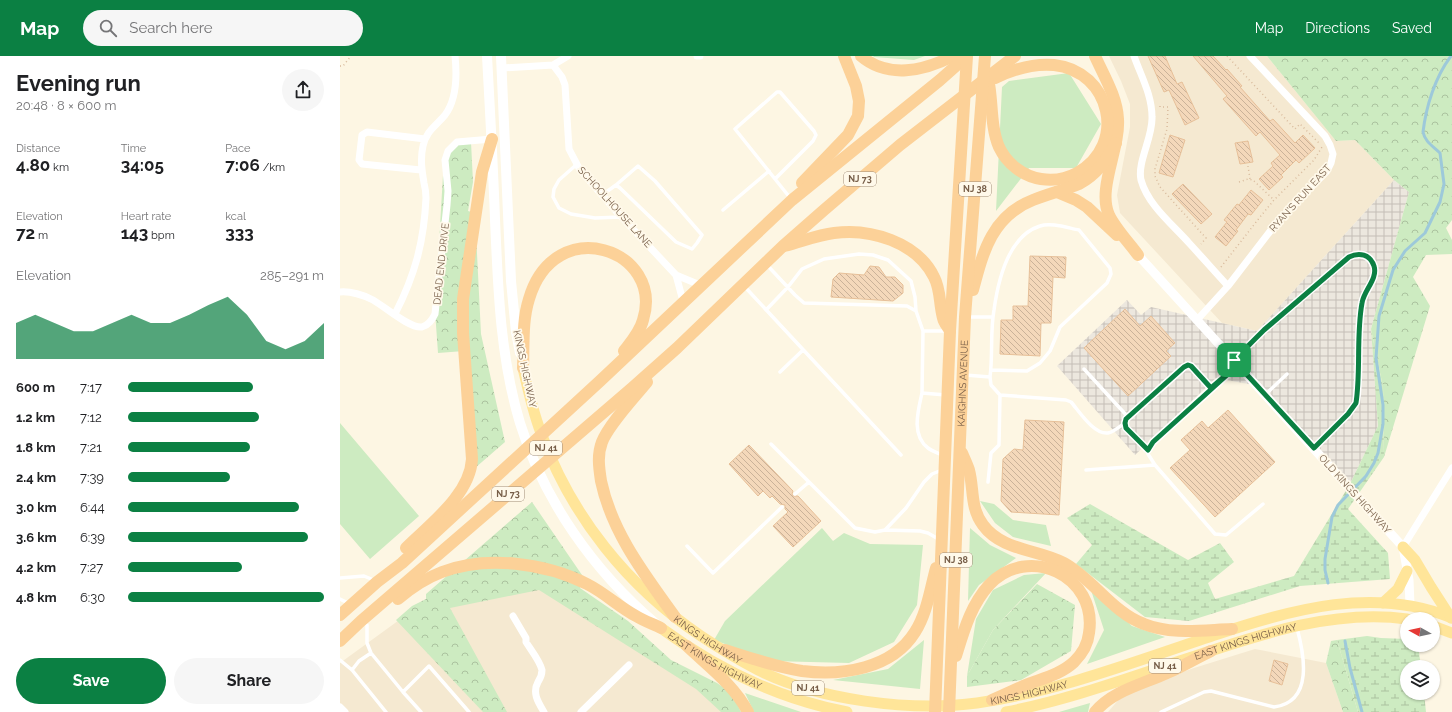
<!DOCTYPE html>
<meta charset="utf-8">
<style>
:root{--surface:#fff;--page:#f6f6f6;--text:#202124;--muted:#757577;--accent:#0b8043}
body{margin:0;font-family:Raleway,sans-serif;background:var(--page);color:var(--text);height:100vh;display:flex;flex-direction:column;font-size:15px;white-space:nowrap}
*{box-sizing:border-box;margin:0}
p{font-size:13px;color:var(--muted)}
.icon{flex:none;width:22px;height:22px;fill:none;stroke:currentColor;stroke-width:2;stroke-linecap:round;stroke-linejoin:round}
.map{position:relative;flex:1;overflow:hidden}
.panel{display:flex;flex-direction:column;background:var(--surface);width:340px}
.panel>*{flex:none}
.needle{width:26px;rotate:278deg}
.buttons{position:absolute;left:1060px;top:556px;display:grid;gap:8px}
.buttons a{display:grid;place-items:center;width:40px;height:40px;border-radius:50%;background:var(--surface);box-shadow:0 1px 3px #0004;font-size:20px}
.pin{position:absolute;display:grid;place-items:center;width:34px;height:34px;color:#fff;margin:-17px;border-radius:8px;box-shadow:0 2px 6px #0006}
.round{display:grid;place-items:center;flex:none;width:42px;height:42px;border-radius:21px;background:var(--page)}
.head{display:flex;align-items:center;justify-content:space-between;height:68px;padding:0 16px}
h1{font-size:22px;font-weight:700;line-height:30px}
.stats{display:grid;grid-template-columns:repeat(3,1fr);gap:6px;height:68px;padding:4px 16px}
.stats div{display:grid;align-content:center}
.stats b{font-size:17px;font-weight:700}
.stats small{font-size:11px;font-weight:400}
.stats p{font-size:11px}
.chart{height:112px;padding:8px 16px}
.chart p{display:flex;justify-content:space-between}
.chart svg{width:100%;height:72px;margin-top:4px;fill:var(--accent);opacity:.7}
.cta{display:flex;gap:8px;margin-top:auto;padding:8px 16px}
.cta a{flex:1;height:46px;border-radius:24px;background:var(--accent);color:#fff;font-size:16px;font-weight:700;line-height:46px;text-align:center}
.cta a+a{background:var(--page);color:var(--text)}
ul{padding:0 16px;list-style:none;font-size:13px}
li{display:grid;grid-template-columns:64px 48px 1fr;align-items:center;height:30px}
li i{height:10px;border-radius:5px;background:var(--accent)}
header{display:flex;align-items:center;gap:24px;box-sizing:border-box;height:56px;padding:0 20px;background:var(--accent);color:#fff}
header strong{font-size:19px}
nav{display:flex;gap:22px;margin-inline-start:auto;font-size:14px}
.search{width:280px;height:36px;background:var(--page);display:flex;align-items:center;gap:10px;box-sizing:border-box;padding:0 14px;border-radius:22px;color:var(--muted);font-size:15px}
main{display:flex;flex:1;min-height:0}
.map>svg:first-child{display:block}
.residential{fill:#f5e9d1}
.industrial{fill:url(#industrial-grid)}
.green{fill:#cdebc1}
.forest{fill:url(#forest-crowns)}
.wetland{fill:url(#wetland-marsh)}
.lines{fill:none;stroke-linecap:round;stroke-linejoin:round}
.stream{stroke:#9dc9da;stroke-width:3}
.building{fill:url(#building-back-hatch);stroke:#e7c099}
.path{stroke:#d9bb9d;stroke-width:1.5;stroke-dasharray:1 3;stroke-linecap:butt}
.service{stroke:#fff;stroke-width:3.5}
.minor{stroke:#fff;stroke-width:7}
.tertiary{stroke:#fff;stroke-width:9}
.secondary{stroke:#fff;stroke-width:10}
.primary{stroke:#ffe599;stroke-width:11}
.trunk{stroke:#fcd198;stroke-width:12}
.route-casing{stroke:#fff;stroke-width:8}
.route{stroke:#0b8043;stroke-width:5}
.labels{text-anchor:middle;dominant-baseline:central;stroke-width:3.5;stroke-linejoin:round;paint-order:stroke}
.shield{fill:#fff9ea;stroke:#a08c79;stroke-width:1}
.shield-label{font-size:9px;font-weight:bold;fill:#775e48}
.street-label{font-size:10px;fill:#775e48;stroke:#fff9ea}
</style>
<header>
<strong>Map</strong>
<div class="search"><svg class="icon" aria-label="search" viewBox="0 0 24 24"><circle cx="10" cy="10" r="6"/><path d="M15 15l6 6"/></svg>Search here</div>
<nav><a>Map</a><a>Directions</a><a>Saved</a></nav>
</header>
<main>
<section class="panel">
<div class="head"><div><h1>Evening run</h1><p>20:48 · 8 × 600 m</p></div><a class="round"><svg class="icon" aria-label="share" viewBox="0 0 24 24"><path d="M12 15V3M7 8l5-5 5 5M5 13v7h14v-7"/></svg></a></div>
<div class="stats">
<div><p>Distance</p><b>4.80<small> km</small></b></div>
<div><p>Time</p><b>34:05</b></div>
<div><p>Pace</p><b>7:06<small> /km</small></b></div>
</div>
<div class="stats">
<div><p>Elevation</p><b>72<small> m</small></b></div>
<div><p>Heart rate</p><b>143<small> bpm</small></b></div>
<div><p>kcal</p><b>333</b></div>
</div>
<div class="chart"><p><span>Elevation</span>285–291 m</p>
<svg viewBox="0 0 160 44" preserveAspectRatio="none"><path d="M0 44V22L10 17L20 22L30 27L40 27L50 22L60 17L70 22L80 22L90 17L100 11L110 6L120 17L130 33L140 38L150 33L160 22V44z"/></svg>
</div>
<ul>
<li><b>600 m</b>7:17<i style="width:64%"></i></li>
<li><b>1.2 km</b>7:12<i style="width:67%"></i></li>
<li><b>1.8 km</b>7:21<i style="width:62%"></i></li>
<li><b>2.4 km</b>7:39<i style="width:52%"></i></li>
<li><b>3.0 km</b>6:44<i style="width:87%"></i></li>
<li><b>3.6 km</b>6:39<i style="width:92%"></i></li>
<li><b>4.2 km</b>7:27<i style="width:58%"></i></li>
<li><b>4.8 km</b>6:30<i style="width:100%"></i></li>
</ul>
<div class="cta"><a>Save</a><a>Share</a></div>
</section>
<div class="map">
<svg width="1112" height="656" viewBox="0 0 1112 656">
<defs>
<pattern id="industrial-grid" width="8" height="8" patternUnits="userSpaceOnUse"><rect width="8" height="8" fill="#ece7de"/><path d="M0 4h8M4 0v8" fill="none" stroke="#c4beb6"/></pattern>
<pattern id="forest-crowns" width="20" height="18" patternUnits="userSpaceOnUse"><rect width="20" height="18" fill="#cdebc1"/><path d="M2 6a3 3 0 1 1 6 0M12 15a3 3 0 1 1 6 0" fill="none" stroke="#abc29f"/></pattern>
<pattern id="wetland-marsh" width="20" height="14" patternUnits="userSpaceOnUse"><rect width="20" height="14" fill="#cdebc1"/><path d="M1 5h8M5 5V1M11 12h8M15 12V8" fill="none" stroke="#abc29f"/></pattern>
<pattern id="building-back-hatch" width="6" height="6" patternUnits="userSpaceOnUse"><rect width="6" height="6" fill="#f4d8ba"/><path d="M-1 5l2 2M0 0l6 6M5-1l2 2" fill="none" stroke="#cab299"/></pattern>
</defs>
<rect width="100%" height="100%" fill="#fdf6e3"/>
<path class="residential" d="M769 0H927L996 85 1015 84 1054 124 917 275 882 267 780 157 777 139 790 71V48L781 25Z
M196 526 377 640 385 656H0V607L73 554Z
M915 593 986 607 1003 656H768L780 642 813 626 854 612Z"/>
<path class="industrial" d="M1054 124 1069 136 1031 273 1038 370 1010 428 919 330 876 322 795 399 717 310 787 244 801 259 811 251 917 275Z"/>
<path class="green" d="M533 0H585L574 4 534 1Z
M729 17 761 68 736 112H689L656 155 662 31 669 25Z
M0 367 79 460 30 503 0 468Z
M640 445 654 448 673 464 706 469 711 490 673 481 655 467Z
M482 472 493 485 504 477 530 488 583 489 577 549 554 586 509 607 431 605 374 584 385 565Z
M630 472 650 489 676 502 639 529 628 545Z
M706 517 653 574 627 620 636 563 653 534 684 519Z
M750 531 792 570 825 581 747 608 764 574Z
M584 584 580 633 493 624 548 613Z
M405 637 461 656H414Z
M750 647 748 656H719Z"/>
<path class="forest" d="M927 0H1112V164L1106 172 1112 184V198L1086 199 1073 221 1090 250 1044 401 1043 331 1031 273 1069 136 1054 124 1015 84 996 85Z
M119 86H131L133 126 128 155 135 157 141 278 165 386 135 412 124 295 98 297 95 255 104 102Z
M192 446 242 519 240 532 288 565 331 604 377 627 392 637 401 656H381L356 633 199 534 110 552 167 656H143L56 564 72 550 86 543V538Z
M697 528 735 549 731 595 681 624 627 631V620L653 574Z
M997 584 1018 656H1003L986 607 991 585Z"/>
<path class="wetland" d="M1031 273 1043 331 1044 401 1008 453 1048 497 1050 523 960 530 849 565 805 561 736 508 752 489 727 462 750 448 848 504 880 487 894 506 868 527 875 543 954 520 1010 428 1038 370Z
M1027 580 1041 582 1067 583V589H1078L1081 611H1067V637H1084L1086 656H1018L997 584Z"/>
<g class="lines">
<path class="stream" d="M988 527 985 514V503L992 461 998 449 1026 420 1034 407 1038 397 1043 368V349L1036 302 1039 260 1053 214 1065 195 1085 177 1100 146 1104 128 1100 97C1093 90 1085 86 1083 76 1086 51 1095 21 1111 0
M1005 585 1010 612 1022 656"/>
</g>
<path class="building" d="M808 0H825L837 28 842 26 859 62 845 69 829 34 824 36Z
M853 0H873L886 14 887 13 902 30 900 31 930 65 933 63 955 87 963 79 975 92 959 107 956 104 941 119 943 121 929 134 919 123 933 110 931 107 940 99 920 76 916 80 883 43 887 40Z
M830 79 845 84 833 121 819 117Z
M908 85 913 106 900 108 895 87Z
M843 128 872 158 861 168 832 138Z
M911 134 923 144 911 159 908 158 896 174 898 175 886 190 875 181 887 166 884 164 897 148 899 149Z
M690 200 726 201 725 222 713 221 711 267H701L700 300 660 298 661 264H673V250H688Z
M530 210 539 211 546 221H555L563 229V237L553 245 491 241 493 223 499 217 524 219Z
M785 253 800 270 811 260 835 287 826 295 831 300 788 340 744 292Z
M888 354 935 406 875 461 830 412 850 394 841 384 862 365 868 372Z
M685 364 724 366 719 459 671 456 661 445 663 403 674 393 683 394Z
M409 389 453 435 452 438 453 440H458L481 465 453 491 433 470 448 456 445 453V449L440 448 432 440 430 442 423 435 418 440 389 408Z
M934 604 948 608 942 629 929 625Z"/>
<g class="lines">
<path class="path" d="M887 0 955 73 960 68 979 87
M0 10H3L11 0
M820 50V51H828L827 73 815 113V120L820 131 866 182 861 188
M908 110 910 123
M899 126 908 123 913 124 934 144
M881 211 920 161 934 144 974 104 982 91"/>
<path class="service" d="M236 109 219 124 214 133 213 141 219 152 231 158 255 162 281 161
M435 123 395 73 437 36H440L474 75 476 79 473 85 435 123 451 143
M262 139 276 129 280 132 336 186 352 193 357 187 362 179 315 125 298 110 276 129
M383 154 429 115
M427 209 455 239 464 247 567 250 576 255 583 275H607
M405 231 561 399
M426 254 448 231 462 213 484 203 519 198 533 199 548 204 571 225 575 241 576 255
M626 261H653
M583 275 582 337 606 339
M894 303 924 274 1009 201C1019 196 1030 198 1034 210 1038 223 1024 234 1022 247 1016 280 1021 314 1016 347L1008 358 974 391
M744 313 788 361
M651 314 687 315 700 307 710 295 720 271 767 227 771 218 770 212 739 174C728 172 711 166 700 170 668 180 658 225 654 254 650 276 653 299 650 321L651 329 660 339 726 344 731 346C739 355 754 379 768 377 774 376 780 370 785 367L786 363 848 309 851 310 871 332
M440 316 463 294
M625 319 650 321
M582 337C578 355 571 379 588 392 592 395 598 397 602 399
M926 338 947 318
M785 367 786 371 808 394V398L815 409 875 478 886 479 923 448
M431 388 515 472 535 476 545 474 580 475 588 477 600 484
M808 394 813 386 897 310
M746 414 815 409
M648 426 651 397 659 389 660 339
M455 438 469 426
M545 474 566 452 584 426 592 418 602 414
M347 490 373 517 442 451
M0 522 24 520 36 525
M0 543 10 548
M27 569V587L31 597 63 636 89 610 129 656
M0 604 12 614 46 656
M12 614 19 605 31 597
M63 636 81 656
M821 656 864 636 871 635 934 651C974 646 964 598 957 572"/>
<path class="minor" d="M357 0H360
M794 0C801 20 812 39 812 61 813 81 797 106 801 124 808 149 832 168 849 187 862 201 875 216 888 230L938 165 987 115 991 107 993 98 990 89 985 80 910 0
M213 9 228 0
M162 12 213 9 222 21 225 29 229 93 240 114 276 155 336 219 360 229
M81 114 22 108 19 104 22 79 27 76 85 83
M336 219 343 245
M0 236C10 235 24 239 33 244 44 250 70 273 82 271 89 269 92 264 95 258L107 149 108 135 105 104 108 95 117 86 152 83
M55 258C75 219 84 186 86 142 86 137 85 131 84 127 82 115 80 103 83 90 86 75 96 70 105 59 117 43 117 19 115 0
M857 264 888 230
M1063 491 1112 412
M173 560 186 582V586C191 594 200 605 202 614 202 619 200 623 198 626 192 637 198 646 204 656
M0 651 5 656
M241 656 289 609"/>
<path class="tertiary" d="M798 199 1063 491 1069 524 1070 549"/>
<path class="secondary" d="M147 0C150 54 153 109 155 163 158 232 160 301 180 367 204 445 254 515 315 567
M161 0 171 225 176 276 180 297"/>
<g class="primary">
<path id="s1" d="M183 312C188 334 193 356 201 377 231 460 288 531 361 580 379 592 399 604 418 614 478 644 570 656 637 647 720 635 799 604 878 578 952 553 1036 530 1112 562"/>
<path d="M1063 491 1075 504 1091 531 1111 562"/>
<path d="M1043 547 1058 533 1067 515"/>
<path d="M1093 570 1112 577"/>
<path id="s2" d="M321 572C377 613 439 643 507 656"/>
<path id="s3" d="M666 656C728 644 788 622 849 602 918 579 993 553 1067 563"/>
</g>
<g class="trunk">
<path d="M521 0C548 23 584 15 613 0"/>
<path d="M755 0C764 20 777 41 778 63 780 93 757 133 769 159 775 172 790 188 798 199"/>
<path d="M648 22C653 45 650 70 659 91 667 108 683 120 701 123 714 125 726 123 737 117 788 89 771 15 714 9 693 7 674 13 655 22"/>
<path d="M462 127 508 79 518 60 519 45 516 30 504 0"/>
<path d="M717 136 736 144 747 151 777 179"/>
<path d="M444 190C461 186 477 179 494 177 530 172 577 186 594 221 601 234 599 248 603 262 604 267 608 271 610 275"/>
<path d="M633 234C643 196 652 160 693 144 708 138 724 134 739 128 757 118 766 105 776 87"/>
<path d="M183 312C184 289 182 265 189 243 215 155 325 194 303 264 300 276 291 286 284 295"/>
<path d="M307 326C294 342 269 368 262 386 257 399 259 412 261 425 272 477 305 519 335 561"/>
<path d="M622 397C624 402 627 408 629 414 634 432 630 452 643 469 662 495 698 493 724 507 753 523 773 557 804 568 831 579 863 574 892 573"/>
<path d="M66 492C90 468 130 439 132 403L123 277V243L142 116 152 83"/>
<path d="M58 543C71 532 86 522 102 516 147 499 205 507 247 528 265 537 279 551 296 560 304 565 313 568 321 572"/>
<path d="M0 559 37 526 62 507 260 325 452 144 600 24 627 0"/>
<path d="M0 585 21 565 292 332 337 292 443 190 484 154 560 89 675 0"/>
<path d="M347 590C368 610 394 629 408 656"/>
<path d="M385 594C410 602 436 611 462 615 502 620 552 613 575 576 587 557 590 534 596 512"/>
<path d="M616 600C624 574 631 549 649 529 688 487 758 520 749 577 748 587 742 598 734 606 721 618 704 622 688 628 676 633 664 639 652 644"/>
<path d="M595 656 610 275 627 0"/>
<path id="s4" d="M609 656 625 261 645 0"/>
<path d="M755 656C772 635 803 628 827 617 842 611 856 602 871 595"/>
</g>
</g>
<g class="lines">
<defs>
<path id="route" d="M894 304 898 309 871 332 851 310 848 309 844 311 786 363 785 367 786 372 808 394 813 386 898 309 974 392 1008 358 1016 347C1021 314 1016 280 1022 247 1024 234 1038 223 1034 210 1030 198 1019 196 1009 201L924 274 894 304"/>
</defs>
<use href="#route" class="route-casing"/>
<use href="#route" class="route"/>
</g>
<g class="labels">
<g class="shield">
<rect x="504" y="116" width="32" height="14" rx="3"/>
<rect x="619" y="126" width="32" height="14" rx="3"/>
<rect x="190" y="385" width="32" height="14" rx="3"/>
<rect x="152" y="431" width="32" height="14" rx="3"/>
<rect x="600" y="497" width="32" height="14" rx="3"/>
<rect x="809" y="603" width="32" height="14" rx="3"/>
<rect x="452" y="625" width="32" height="14" rx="3"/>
</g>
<g class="shield-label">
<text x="520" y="123">NJ 73</text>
<text x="635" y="133">NJ 38</text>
<text x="206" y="392">NJ 41</text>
<text x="168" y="438">NJ 73</text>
<text x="616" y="504">NJ 38</text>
<text x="825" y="610">NJ 41</text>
<text x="468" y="632">NJ 41</text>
</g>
<g class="street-label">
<text transform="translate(960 142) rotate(-48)">RYAN'S RUN EAST</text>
<text transform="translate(275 151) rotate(48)">SCHOOLHOUSE LANE</text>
<text transform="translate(101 208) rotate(-84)">DEAD END DRIVE</text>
<text transform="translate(185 313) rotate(78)">KINGS HIGHWAY</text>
<text stroke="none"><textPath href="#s4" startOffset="329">KAIGHNS AVENUE</textPath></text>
<text transform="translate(1015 438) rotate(48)">OLD KINGS HIGHWAY</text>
<text stroke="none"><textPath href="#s1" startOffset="338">KINGS HIGHWAY</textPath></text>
<text stroke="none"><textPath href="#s3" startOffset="250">EAST KINGS HIGHWAY</textPath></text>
<text stroke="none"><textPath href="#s2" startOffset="63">EAST KINGS HIGHWAY</textPath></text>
<text stroke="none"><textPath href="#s1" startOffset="674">KINGS HIGHWAY</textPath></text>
</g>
</g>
</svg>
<div class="buttons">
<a><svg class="needle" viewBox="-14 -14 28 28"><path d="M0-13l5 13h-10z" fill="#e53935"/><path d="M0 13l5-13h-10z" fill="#757577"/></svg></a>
<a><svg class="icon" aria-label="layers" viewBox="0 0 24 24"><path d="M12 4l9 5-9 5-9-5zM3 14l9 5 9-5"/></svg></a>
</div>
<div class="pin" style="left:894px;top:304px;background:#1e9e55"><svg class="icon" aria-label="arrive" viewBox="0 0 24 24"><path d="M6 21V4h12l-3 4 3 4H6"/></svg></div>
</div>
</main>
